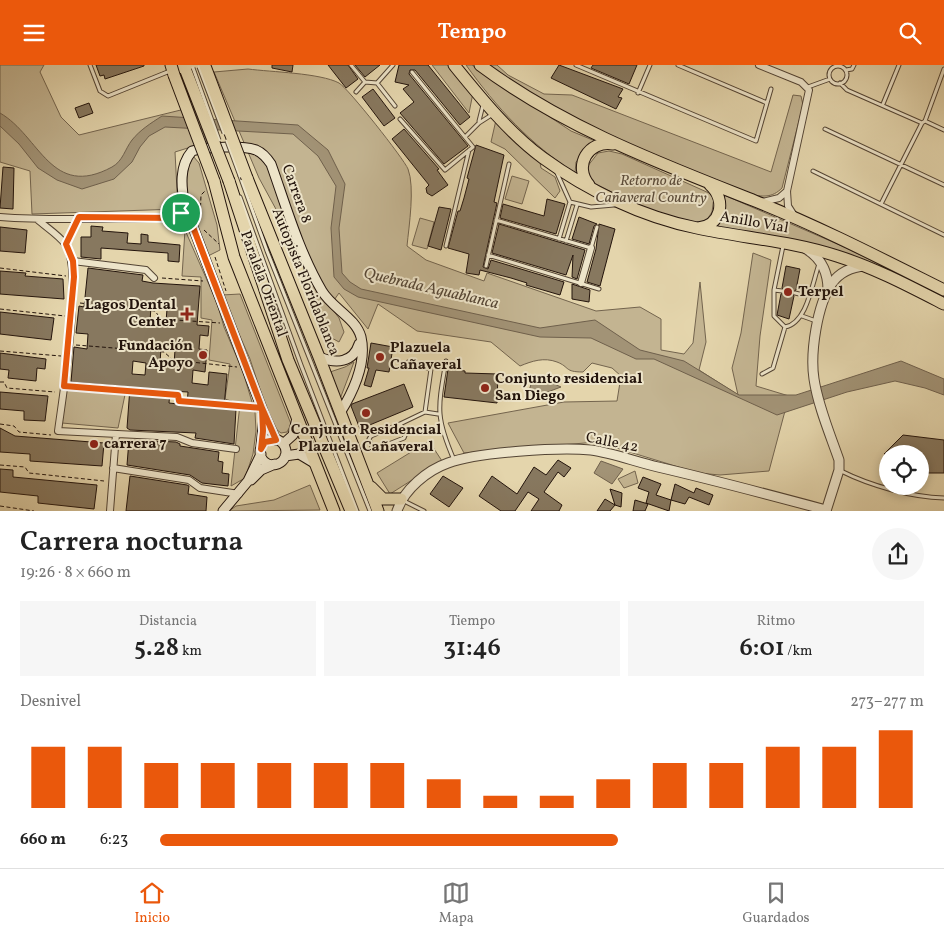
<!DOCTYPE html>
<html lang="es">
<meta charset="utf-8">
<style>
:root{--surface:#fff;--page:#f6f6f6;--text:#222;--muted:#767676;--line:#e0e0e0;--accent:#ea580c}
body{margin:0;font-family:Vollkorn,serif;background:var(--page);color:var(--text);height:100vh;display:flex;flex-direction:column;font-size:19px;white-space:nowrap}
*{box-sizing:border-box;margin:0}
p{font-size:16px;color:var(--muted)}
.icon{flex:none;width:28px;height:28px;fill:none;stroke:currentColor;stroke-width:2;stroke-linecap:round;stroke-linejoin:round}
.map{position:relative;height:446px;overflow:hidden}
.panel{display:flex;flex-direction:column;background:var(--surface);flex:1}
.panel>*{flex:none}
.controls{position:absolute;left:879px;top:380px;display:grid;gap:10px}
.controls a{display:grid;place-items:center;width:50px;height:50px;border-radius:50%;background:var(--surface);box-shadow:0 2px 8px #0003;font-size:25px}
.pin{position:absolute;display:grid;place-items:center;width:42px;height:42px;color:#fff;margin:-21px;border:2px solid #fff;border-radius:50%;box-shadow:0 1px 5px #0007}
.round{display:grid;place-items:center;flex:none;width:52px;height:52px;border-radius:26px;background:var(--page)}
.head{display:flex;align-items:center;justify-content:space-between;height:85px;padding:0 20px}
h1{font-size:28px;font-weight:600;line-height:38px}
.metrics{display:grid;grid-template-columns:repeat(3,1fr);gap:8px;height:85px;padding:5px 20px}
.metrics div{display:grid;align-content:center;border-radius:0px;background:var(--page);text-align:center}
.metrics b{font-size:25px;font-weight:600}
.metrics small{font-size:14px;font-weight:400}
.metrics p{font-size:14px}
.chart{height:140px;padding:10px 20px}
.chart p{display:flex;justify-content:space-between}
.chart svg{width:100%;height:90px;margin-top:5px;stroke:var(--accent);stroke-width:6}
ul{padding:0 20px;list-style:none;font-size:16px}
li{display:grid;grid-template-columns:80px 60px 1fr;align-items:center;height:38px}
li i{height:12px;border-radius:6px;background:var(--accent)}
header{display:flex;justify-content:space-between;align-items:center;height:65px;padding:0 20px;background:var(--accent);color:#fff;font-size:22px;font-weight:600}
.dock{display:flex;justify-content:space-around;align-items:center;height:70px;border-top:1px solid var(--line);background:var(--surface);font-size:14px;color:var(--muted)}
.dock a{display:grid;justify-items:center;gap:2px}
.dock .active{color:var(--accent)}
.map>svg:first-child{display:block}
.green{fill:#c3b491;stroke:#73644e}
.water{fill:#a29376;stroke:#6f604c}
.building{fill:#87785f;stroke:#23140c;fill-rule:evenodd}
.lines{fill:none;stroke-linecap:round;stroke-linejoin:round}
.service-casing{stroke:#534434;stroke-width:5}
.minor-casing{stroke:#534434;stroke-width:8}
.tertiary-casing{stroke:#534434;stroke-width:11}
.secondary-casing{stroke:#23140c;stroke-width:11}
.trunk-casing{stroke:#23140c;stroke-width:13}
.path{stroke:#23140c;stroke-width:1;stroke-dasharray:4 2.5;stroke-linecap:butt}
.service{stroke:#ede4c9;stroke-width:3}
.minor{stroke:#ede4c9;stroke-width:6}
.tertiary{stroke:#ede4c9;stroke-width:9}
.secondary{stroke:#ede4c9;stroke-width:9}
.trunk{stroke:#e4d5ac;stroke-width:11}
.service-bridge-casing{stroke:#534434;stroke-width:5;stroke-linecap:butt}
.trunk-bridge-casing{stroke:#23140c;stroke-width:13;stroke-linecap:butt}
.service-bridge{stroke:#ede4c9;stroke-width:3}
.trunk-bridge{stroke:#e4d5ac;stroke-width:11}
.route-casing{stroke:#fff;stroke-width:10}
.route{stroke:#ea580c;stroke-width:6}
.poi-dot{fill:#8f2418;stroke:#ede4c9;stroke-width:2}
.labels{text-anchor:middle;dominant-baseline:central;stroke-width:4;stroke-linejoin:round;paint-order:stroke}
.park-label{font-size:15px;font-style:italic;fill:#5b4c3b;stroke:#ede4c9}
.street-label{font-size:15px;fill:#23140c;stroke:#ede4c9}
.poi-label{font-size:15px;font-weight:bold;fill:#23140c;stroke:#ede4c9;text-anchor:start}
.water-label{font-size:16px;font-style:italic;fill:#564736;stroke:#ede4c9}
</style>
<header><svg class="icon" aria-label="menu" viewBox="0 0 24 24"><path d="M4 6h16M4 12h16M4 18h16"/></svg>Tempo<svg class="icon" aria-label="search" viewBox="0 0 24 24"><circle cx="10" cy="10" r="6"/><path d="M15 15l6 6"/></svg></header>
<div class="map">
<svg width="944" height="446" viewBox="0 0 944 446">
<rect width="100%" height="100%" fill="#e4d5ac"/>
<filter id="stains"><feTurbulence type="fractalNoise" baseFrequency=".004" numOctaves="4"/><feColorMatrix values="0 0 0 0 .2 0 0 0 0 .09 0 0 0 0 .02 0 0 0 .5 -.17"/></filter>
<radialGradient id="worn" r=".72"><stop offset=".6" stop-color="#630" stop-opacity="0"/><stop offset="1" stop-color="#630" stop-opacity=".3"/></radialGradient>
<path class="green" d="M0 0H44L40 7 61 52 79 70 193 42 207 77 175 87 178 144 32 149 30 106 0 97Z
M432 0H450L473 28 469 48Z
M466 0H472L571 66 595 76 576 97 575 108C531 80 496 42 466 0Z
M489 0H497L508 10 544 29 572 30 771 107 793 30 801 31 803 40 782 123C772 133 763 132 749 129L587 63 527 27Z
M248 4C271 7 320 8 339 18 348 23 404 94 408 104 415 122 409 161 407 181L426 195 484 216 487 208 596 246 640 242 661 254V285L684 289 693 278 700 217 706 277 699 305 738 330 732 303 741 268 753 188 771 195 760 271 756 321 789 331 769 406 720 410 698 408 597 377 464 388 448 358 564 337 617 336 621 311 612 303 592 298 583 307C564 307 570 302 557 297 544 292 532 296 520 301L491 277 417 266 378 239 368 264 339 228 330 241 339 253 344 267 339 277 330 272 306 222 303 199 296 181 259 113 214 7Z
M496 55 540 97 541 103 555 112 560 126 555 133 505 84 491 77Z
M609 86 622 89 709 128 714 132 712 147 706 156 690 158 647 145 594 118 588 110 587 102 598 88Z
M193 91 199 98 217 160 220 185 208 191C197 160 176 124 193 91Z
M512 111 529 116 522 139 505 134Z
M724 130 849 184 890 205 830 186 716 164 725 150Z
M420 153 434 157 427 184 412 180Z
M185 165 217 238 224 262 243 307 255 347 256 366 253 389 245 413 231 421 240 339 225 334 230 299 209 295 212 255 201 253V212L182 211Z
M240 229 291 359 287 367 281 368 272 361 250 294 222 230Z
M354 297 340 334 330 307 345 302Z
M67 324 126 325 118 363 62 358Z
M429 376 442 396 390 429 377 408Z
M635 406 638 418 624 423 618 414Z
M310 420 320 445 229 446 236 441 274 435Z"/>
<path class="water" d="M0 48C40 71 51 135 112 102 123 96 125 84 132 75 140 65 151 58 162 51L298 60 328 85 345 119 339 163 342 208 350 217 361 224 540 263 595 255 640 285 684 296 739 330H796L901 296 944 314V330L925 323 895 316 847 327 777 350 654 294H636L591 273 540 272 358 232 344 224 334 212 331 163 336 121 318 91 293 69 165 62 149 71 140 82 132 97 114 114 82 124 57 115 38 103 19 79 0 61Z
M534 310 561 322 526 335Z
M601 396 623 404 612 419 594 408Z"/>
<path class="building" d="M96 0H144V1L105 14 104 10 100 11Z
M272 0H293L292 7 272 3Z
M328 0H348L358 14 346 23Z
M355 0H380L365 12Z
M399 0H428L470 52 460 60 415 5H410L409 9 468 81 444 99 400 48 414 37 403 24 409 20 395 17Z
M559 0 623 24 618 32 622 33 616 44 551 13Z
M593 0H637L629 19 591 3Z
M373 24 395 53 384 61 362 32Z
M89 38 93 48 79 53 75 43Z
M404 64 439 104 437 105 448 120 432 131 427 128 426 123 429 120 392 74Z
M476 80 504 90 494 137 497 138 483 202 488 204 491 195 564 217 560 230 526 220 527 218 511 213 480 205 479 210 466 208 469 189 448 183 458 146H460L464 133 469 114 467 113Z
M3 102 14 103 13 144 0 143Z
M547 134 565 139 556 169 500 153 503 139 544 151Z
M439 142 451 144 441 185 428 181Z
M579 152 597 159 594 161 589 179 572 174Z
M499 159 585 185 577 214 572 212 573 190 566 210 492 188Z
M599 159 615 164 600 221 587 217 596 184Z
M91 161 103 162 102 166 128 168 127 178 141 179V169L148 170V177L180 180 179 197 168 196V188L101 183V194L81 192V172H91Z
M0 162 27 165 25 188 0 186Z
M786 201 800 204 796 225 792 228 794 231 789 254 777 250 781 229 785 227 782 223Z
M88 203 143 210 142 216 153 218 200 221 197 260 209 261 208 271 200 270 199 284 207 285 205 307 193 305 192 318 208 320 209 307 227 309 224 342 236 344 234 379 195 373 196 368 130 365 127 363 130 322 71 317 74 282 87 284 88 269 76 268 79 241 84 242ZM151 242 167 244 166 257 150 256ZM161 283 175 285 174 299 160 298ZM133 296 146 298 145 310 132 309ZM170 326 188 327 187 340 169 338Z
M0 206 26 208 25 211 63 214 64 234 0 229Z
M572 219 590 225 589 237 572 234Z
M0 247 54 253 51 275 0 269Z
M371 278 393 282 389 307 376 305 371 322 364 320 369 303H367Z
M0 288 46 294 45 304 37 303 36 316 8 313 9 305 0 304Z
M448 304 465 306V308L498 309 497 338 444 332Z
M404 319 413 342 360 364 351 341 352 339Z
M0 327 48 331 45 356 24 355V346L0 344Z
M0 363 15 371 104 378 102 401 30 396V389L0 387Z
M903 370 944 375V408H920V389H884Z
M129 375 176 377 180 379V381L219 387 218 396 223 397 222 408 229 409 228 421 202 418 190 410 127 400Z
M558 395 571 403 564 412 558 407 544 427 562 440 559 446H531L539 434 528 427 515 446H501L479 431 492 411 517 429 534 402 546 410Z
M0 404 13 405V412L97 420 94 444 38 438V431L0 427Z
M130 411 187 420 189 421 188 429 207 432 206 446H126Z
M443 411 463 423 449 442 430 429Z
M643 412 661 419 656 430 671 435 669 446 646 438 649 427 638 423Z
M675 419 694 428 696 423 713 430 709 440 689 432 685 439 671 435Z
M610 424 622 428 621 442 615 440Z
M605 434 615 440 610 446H597Z
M635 435 648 439 645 446H633Z"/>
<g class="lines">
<defs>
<path id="service" d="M90 0 100 26 108 31 170 6
M351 0 365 17 377 18 393 0
M576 0 756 76 771 24
M678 0 767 38
M829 10a9 9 0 1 1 18 0a9 9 0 1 1-18 0Z
M846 5 852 4 854 0
M377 18 395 41
M840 18 847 25 922 58 925 56 944 4
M808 22 830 14
M356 27 365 17
M638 28 650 0
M883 39 899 0
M400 54 445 105 473 82 412 7
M479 56 483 40
M925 56 944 65
M825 64 944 120
M465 72 479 58 493 49
M813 106 944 170
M557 108 570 137 591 142 614 140
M240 111 267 186 370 446
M240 132 301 300 357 446
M881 139 922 58
M496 155 591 183 597 162
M559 174 570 137
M566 176 577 140
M446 181 469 85
M488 190 599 224
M486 201 509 99
M774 225 782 226
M795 228 808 231
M802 251 816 256
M785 262C807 258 812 219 819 199
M446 296C438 343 435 351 454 395
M408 297 431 304 425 347
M762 309 773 303 785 262 774 251V225L783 181
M400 359 371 371 369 374 372 382 376 384 404 373 406 368 400 359 425 347 438 349
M841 406C871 421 911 432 944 433
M404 436 424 446"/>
<path id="minor" d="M759 0 801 17 809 25 787 126 788 141 795 152
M762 137 779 133 787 126
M0 152C63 157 126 152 189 153
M38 155C46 162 60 171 66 180 83 208 63 329 58 366L177 372 192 378 236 384
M66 179 79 152
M73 196 146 205 154 213
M581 218 591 183
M113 403 189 415 200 423 239 429
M110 446 116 369"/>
<path id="tertiary" d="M806 184C821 193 828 207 828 225
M397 446C404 424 428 405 448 398 478 387 559 382 591 385 613 388 636 397 658 402 714 415 770 430 826 445
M826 446 839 405V395C830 369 818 341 814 314 810 288 817 240 832 218 840 207 852 202 865 201"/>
<path id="secondary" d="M174 153 181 148 185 141
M319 292C336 299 353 298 359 279
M260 387a13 13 0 1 1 26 0a13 13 0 1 1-26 0Z
M276 375 264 349 185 141C181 122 179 101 192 86 206 82 243 80 256 85 263 88 267 93 271 99 286 141 299 187 322 226 332 243 356 253 361 272 367 298 353 327 340 348
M283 379 293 370 297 353
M261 381 264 352
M285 391 299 389 314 398
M251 415 261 405 275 399
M223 446 248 416 261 389"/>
<path id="trunk" d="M171 0 174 10
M454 0C480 32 509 68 543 93 587 125 642 152 697 163 743 173 792 176 837 191 875 203 909 221 944 239
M480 0C563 62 659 98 755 136 820 162 882 194 944 225
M247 113 319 292 378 446
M214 116 234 192 334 446
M229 116 288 295 351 446
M589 120C573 101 588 75 613 79
M698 163C721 161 727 135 710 120
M371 422 383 434H401"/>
</defs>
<use href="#service" class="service-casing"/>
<use href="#minor" class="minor-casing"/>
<use href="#tertiary" class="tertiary-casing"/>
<use href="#secondary" class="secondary-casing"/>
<use href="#trunk" class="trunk-casing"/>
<path class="path" d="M200 155 201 130 205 126
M204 165 219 179
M215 192 226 226
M0 203 66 211
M162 213 203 216
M80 238 155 246 161 254 220 258
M0 244 65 251
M76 280 164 287 173 295 237 302
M0 286 61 291
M0 317H4L7 323 55 327
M72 321 179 330V336L252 342
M0 359 14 361 19 367 51 370
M0 400 25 402 29 408 104 416
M0 441 34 446"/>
<use href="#service" class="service"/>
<use href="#minor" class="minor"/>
<use href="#tertiary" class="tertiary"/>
<use href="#secondary" class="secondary"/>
<use href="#trunk" class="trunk"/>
<defs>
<path id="service-bridge" d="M199 2 224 68
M193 3 219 75
M227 76 240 111"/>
<path id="trunk-bridge" d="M205 1 247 113
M186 6 229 116
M174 10 214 116"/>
</defs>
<use href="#service-bridge" class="service-bridge-casing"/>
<use href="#trunk-bridge" class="trunk-bridge-casing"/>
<use href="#service-bridge" class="service-bridge"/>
<use href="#trunk-bridge" class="trunk-bridge"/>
</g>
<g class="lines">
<defs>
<path id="route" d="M181 148 174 153 79 152 66 179 73 196 74 212 64 321 178 330 179 336 262 343 276 375 265 377 261 384 263 366 262 343 185 141 181 148"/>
</defs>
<use href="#route" class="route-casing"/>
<use href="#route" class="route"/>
</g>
<g class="poi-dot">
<circle cx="788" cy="227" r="5"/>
<path d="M184.5 241.5h5v5h5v5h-5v5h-5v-5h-5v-5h5z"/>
<circle cx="203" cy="290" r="5"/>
<circle cx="380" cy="292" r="5"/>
<circle cx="485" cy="323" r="5"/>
<circle cx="366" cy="348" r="5"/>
<circle cx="94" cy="379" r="5"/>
</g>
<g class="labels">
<g class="park-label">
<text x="651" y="116">Retorno de<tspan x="651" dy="17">Cañaveral Country</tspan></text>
</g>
<g class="street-label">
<text transform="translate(296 129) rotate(70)">Carrera 8</text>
<text transform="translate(754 158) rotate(10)">Anillo Víal</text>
<text transform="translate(305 217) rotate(68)">Autopista Floridablanca</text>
<text transform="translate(263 219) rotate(70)">Paralela Oriental</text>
<text transform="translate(612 378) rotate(11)">Calle 42</text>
</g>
<g class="poi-label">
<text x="798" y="227">Terpel</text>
<text x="176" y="240" text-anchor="end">Lagos Dental<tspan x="176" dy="17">Center</tspan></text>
<text x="193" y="281" text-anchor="end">Fundación<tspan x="193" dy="17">Apoyo</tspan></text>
<text x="390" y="283">Plazuela<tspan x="390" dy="17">Cañaveral</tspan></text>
<text x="495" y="314">Conjunto residencial<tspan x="495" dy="17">San Diego</tspan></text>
<text x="366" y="365" text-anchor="middle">Conjunto Residencial<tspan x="366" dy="17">Plazuela Cañaveral</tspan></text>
<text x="104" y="379">carrera 7</text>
</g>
<g class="water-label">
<text transform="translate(431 224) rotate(13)">Quebrada Aguablanca</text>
</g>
</g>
<rect width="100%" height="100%" filter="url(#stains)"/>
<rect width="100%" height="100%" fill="url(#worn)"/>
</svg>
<div class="controls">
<a><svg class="icon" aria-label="locate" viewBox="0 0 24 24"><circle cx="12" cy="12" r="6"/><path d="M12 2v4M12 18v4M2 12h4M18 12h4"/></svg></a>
</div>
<div class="pin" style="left:181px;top:148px;background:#1e9e55"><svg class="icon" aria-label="arrive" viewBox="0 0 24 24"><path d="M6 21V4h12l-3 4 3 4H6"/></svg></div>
</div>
<section class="panel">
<div class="head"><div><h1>Carrera nocturna</h1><p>19:26 · 8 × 660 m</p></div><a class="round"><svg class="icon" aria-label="share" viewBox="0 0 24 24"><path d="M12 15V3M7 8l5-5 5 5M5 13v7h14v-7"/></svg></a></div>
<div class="metrics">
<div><p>Distancia</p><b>5.28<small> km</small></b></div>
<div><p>Tiempo</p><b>31:46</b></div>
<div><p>Ritmo</p><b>6:01<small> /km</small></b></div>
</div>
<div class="chart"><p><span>Desnivel</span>273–277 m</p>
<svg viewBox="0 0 160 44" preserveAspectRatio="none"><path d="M5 44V14M15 44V14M25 44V22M35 44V22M45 44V22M55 44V22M65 44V22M75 44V30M85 44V38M95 44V38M105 44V30M115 44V22M125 44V22M135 44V14M145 44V14M155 44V6"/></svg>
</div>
<ul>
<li><b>660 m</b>6:23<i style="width:60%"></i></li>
</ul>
</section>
<nav class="dock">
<a class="active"><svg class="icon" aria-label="home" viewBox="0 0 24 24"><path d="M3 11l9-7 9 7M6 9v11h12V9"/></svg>Inicio</a>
<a><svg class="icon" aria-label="map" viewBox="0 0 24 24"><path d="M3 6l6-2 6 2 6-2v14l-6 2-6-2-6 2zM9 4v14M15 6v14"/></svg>Mapa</a>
<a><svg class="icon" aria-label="saved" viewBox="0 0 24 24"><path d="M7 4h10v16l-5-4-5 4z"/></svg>Guardados</a>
</nav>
